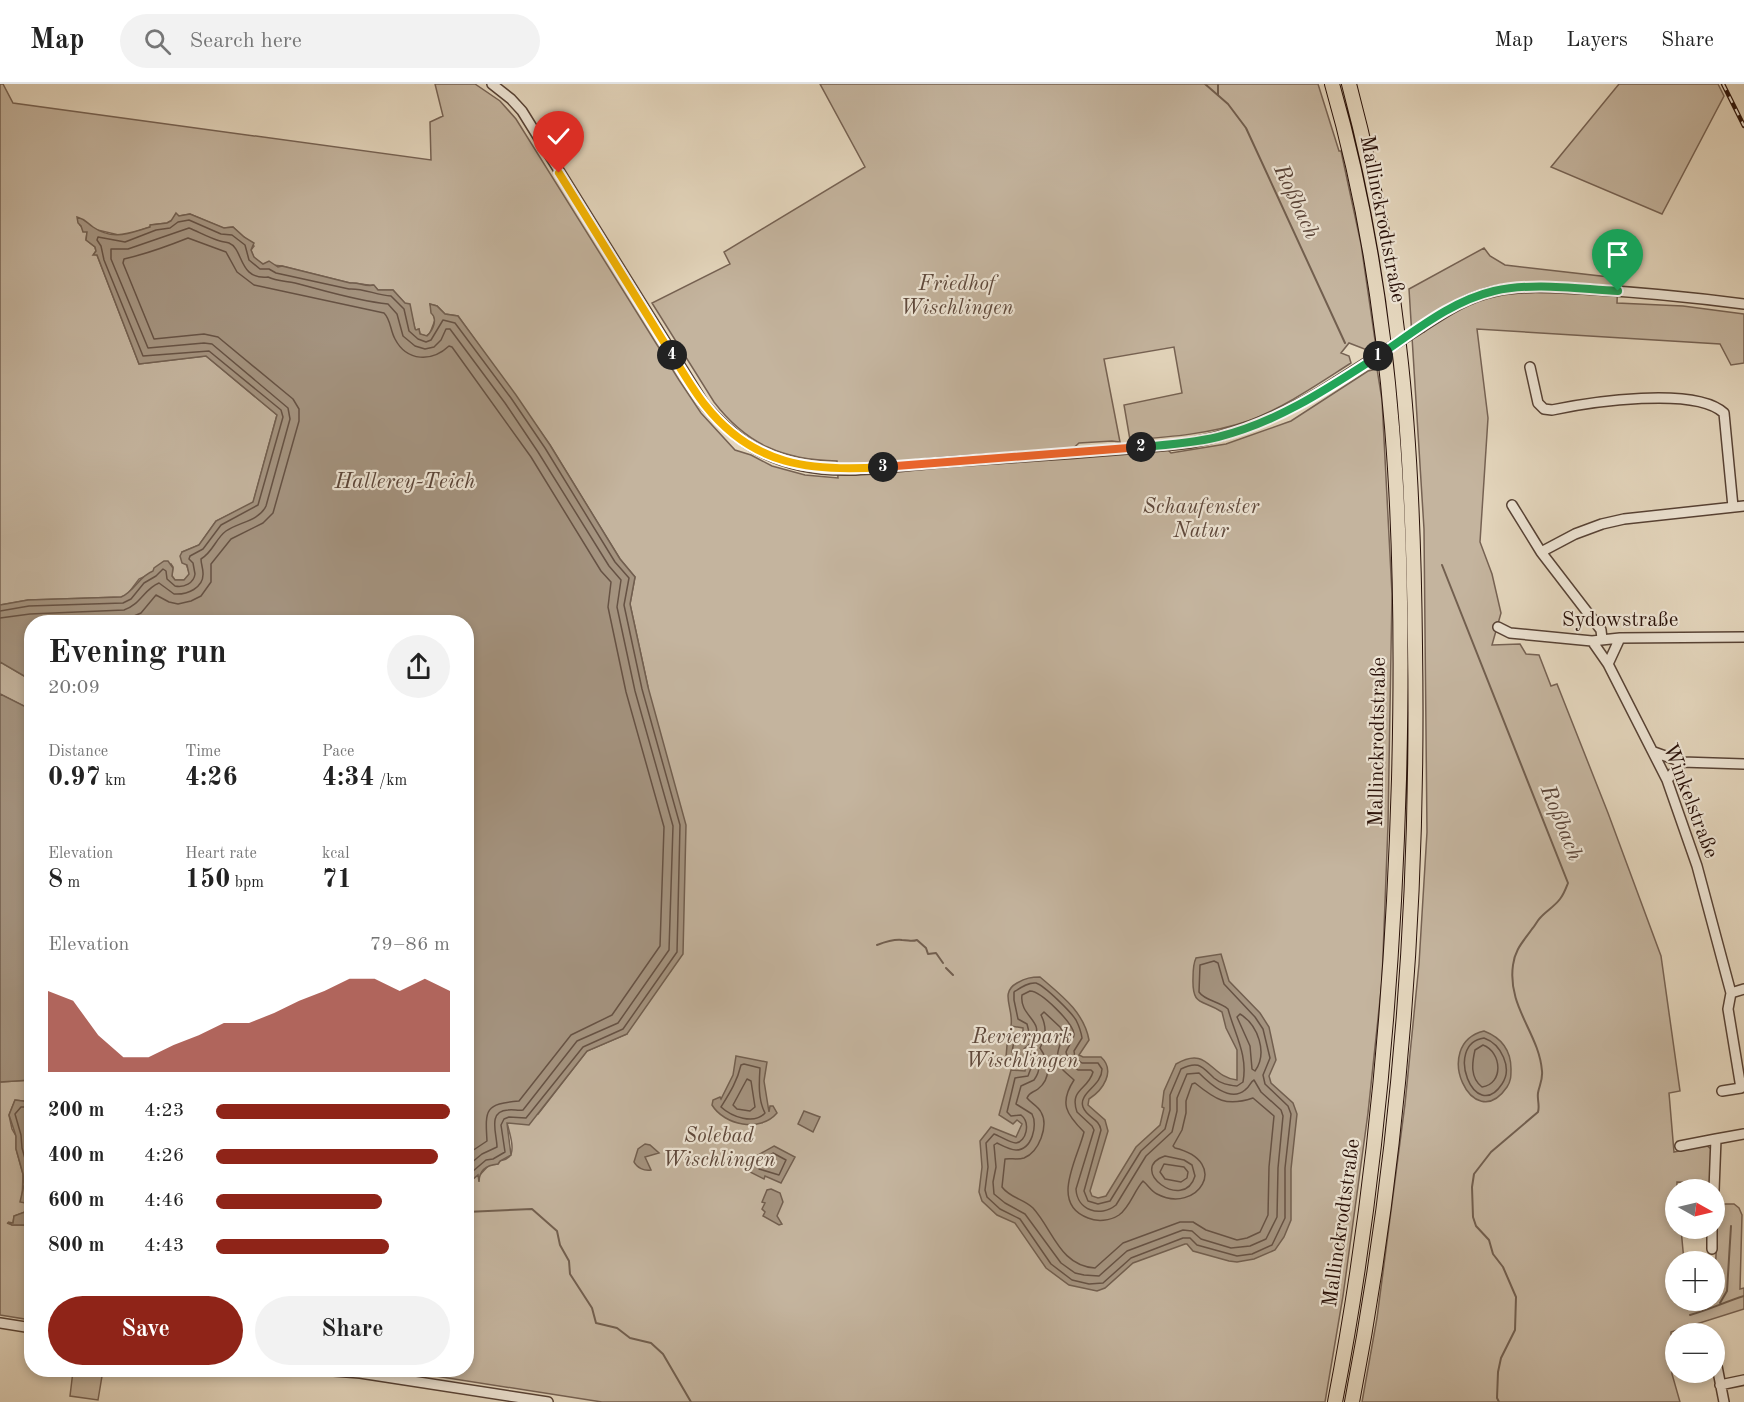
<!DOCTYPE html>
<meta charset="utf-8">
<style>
:root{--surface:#fff;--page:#f2f2f2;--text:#222;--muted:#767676;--line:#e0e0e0;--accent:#8f2418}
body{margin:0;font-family:"Old Standard TT",serif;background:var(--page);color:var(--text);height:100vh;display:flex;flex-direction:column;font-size:22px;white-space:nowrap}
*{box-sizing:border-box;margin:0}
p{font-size:20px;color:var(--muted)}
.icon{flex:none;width:33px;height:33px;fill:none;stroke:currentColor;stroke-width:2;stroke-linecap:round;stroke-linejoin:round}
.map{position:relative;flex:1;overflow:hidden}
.panel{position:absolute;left:24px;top:531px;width:450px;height:762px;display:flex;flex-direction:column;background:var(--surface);border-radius:24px;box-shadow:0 3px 9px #0003}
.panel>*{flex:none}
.needle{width:39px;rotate:98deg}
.fabs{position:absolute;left:1665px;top:1095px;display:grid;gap:12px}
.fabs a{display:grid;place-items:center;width:60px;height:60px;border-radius:50%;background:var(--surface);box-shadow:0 3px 9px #0003;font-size:30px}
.pin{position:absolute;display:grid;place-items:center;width:51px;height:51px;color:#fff;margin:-62px -26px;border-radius:50% 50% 50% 0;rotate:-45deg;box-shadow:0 0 6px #0007}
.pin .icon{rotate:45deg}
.km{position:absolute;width:30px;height:30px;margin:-15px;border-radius:50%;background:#222;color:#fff;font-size:16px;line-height:30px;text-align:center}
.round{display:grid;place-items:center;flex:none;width:63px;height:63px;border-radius:32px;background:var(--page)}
.overview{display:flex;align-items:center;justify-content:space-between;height:102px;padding:0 24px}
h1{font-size:33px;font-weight:800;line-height:45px}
.stats{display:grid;grid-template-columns:repeat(3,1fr);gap:9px;height:102px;padding:6px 24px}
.stats div{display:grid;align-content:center}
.stats b{font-size:26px;font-weight:800}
.stats small{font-size:16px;font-weight:400}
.stats p{font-size:16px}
.chart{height:168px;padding:12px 24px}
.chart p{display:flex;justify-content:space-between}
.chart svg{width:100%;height:108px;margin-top:6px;fill:var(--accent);opacity:.7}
.cta{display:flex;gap:12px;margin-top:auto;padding:12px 24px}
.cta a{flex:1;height:69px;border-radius:36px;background:var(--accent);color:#fff;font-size:24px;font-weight:800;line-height:69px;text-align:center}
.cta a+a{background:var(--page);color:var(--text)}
ul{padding:0 24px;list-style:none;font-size:20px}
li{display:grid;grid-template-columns:96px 72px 1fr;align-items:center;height:45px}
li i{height:15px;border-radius:8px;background:var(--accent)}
header{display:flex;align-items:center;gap:36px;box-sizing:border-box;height:84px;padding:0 30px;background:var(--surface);border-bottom:2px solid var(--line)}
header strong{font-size:28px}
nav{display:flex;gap:33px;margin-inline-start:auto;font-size:21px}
.search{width:420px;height:54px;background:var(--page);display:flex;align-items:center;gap:15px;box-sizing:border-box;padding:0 21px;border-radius:33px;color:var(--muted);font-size:22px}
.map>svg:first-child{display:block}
.green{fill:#c4b49e;stroke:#766253;stroke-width:1.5}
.water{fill:#a4937f;stroke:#725f4f;stroke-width:1.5}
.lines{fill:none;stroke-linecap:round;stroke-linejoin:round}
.shore{stroke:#665244;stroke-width:1.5}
.stream{stroke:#725f4f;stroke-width:2}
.minor-casing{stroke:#574235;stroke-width:12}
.highway-casing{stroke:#281008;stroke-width:16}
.minor{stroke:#ede4d4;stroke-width:9}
.highway{stroke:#e4d6bd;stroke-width:14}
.rail-casing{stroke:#281008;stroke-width:4.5}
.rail{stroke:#ede4d4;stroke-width:2;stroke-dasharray:7;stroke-linecap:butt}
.minor-bridge-casing{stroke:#574235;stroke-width:12;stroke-linecap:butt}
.minor-bridge{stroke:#ede4d4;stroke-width:9}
.split-1-casing{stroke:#fff;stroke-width:12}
.split-2-casing{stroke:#fff;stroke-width:12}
.split-3-casing{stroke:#fff;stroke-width:12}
.split-4-casing{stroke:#fff;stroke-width:12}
.split-5-casing{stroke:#fff;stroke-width:12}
.split-1{stroke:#22a559;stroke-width:8}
.split-2{stroke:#22a559;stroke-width:8}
.split-3{stroke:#f0652b;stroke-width:8}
.split-4{stroke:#f5b400;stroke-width:8}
.split-5{stroke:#f5b400;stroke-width:8}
.labels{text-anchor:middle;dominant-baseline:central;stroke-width:4.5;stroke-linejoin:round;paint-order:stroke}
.street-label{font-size:21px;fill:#281008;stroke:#ede4d4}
.park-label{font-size:21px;font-style:italic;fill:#5f493c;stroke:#ede4d4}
.water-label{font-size:22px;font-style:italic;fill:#5a4438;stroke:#ede4d4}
</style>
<header>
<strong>Map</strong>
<div class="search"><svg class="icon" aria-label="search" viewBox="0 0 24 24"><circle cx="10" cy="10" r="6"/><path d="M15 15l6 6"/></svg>Search here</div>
<nav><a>Map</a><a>Layers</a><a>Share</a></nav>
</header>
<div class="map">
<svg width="1744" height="1318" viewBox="0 0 1744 1318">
<rect width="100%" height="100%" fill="#e4d6bd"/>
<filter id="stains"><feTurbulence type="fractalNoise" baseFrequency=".00333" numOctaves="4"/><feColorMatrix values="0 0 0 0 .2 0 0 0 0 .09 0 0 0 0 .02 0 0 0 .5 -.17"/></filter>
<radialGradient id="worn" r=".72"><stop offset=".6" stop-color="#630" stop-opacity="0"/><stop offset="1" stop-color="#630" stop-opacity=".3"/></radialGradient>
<path class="green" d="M0 0H3L13 19 431 76 430 38 443 32 435 0H475L500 17 516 35 679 296 701 329 735 366 751 371 772 382 805 391 838 394 837 377C784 376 747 361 714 318L652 219 730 180 724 168 865 83 820 0H1318L1339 67H1341L1361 160 1376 263 1367 266 1349 259 1341 269 1349 272 1351 279C1318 300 1285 323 1248 337 1210 350 1169 353 1130 356L1124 321 1182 309 1174 263 1104 275 1120 358 1112 357 1079 359 1069 368 1163 361 1171 369 1226 360 1291 337 1368 287 1377 285 1382 316 1392 510 1388 741 1382 897 1368 1029 1343 1212 1325 1318H602L397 1286H466L467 1100 478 1091 479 1092 489 1081 498 1080 500 1077C503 1076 506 1076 509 1073 516 1067 509 1047 507 1039L538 1030 587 967 627 950 648 603 630 520 635 493 620 475 550 361 458 232 445 230 437 222 430 220 435 236 430 249 426 252 420 250 419 245 416 246 415 245 410 225 393 206H378L373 201C364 202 358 198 350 199L282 182 263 180 254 174 251 166 254 162 233 143 223 144 190 130 179 132 167 139 151 141 150 143 123 152 81 142 87 148 86 156 95 163 96 167 94 170 97 171 139 280 206 272 277 331 253 419 216 437 199 461 182 468 190 491 184 496H175L172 492 173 483 171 480 139 495 127 511 121 513 28 516 0 521Z
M1619 0H1718L1724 12 1662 130 1551 83Z
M1484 164 1490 172 1505 181 1618 194 1617 219 1683 222 1744 230V279L1731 281 1720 260 1477 245 1488 334 1480 458 1492 490 1501 529 1492 561 1520 560 1526 570 1539 571 1551 602 1557 600 1608 729 1661 872 1680 1007 1669 1009 1674 1068 1706 1061 1711 1065V1099L1677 1098 1676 1144 1681 1145 1684 1177 1676 1178V1216L1687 1217 1688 1220 1699 1217 1714 1216 1718 1126 1724 1120H1734L1739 1124 1742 1131 1740 1205 1744 1204V1225L1671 1248 1672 1290 1680 1318H1362L1377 1234 1405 1020 1419 880 1427 748 1424 445 1409 205Z
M0 578 31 596V626L0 610Z
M31 996V1018L15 1016 9 1031 12 1045 16 1052V1065L23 1090 22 1118 26 1119 25 1128 14 1132 13 1139 8 1138 12 1141H24L31 1144V1143V1236L0 1231V998Z
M73 1287 102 1292 98 1316 70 1312Z"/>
<path class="water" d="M176 129 179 132 190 130 224 144 233 143 244 153 254 159 251 166 254 173 263 180 269 177 278 183 282 182 350 199C360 198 364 203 374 201L378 206H393L405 219 410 220 415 245 416 246 419 245 420 250 427 252C433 246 438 235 431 229L430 220 437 222 445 230 458 232 516 311 550 361 620 475 635 493 630 520 648 603 686 741 683 870 627 950 587 967 529 1041 507 1039 511 1071 500 1077 498 1080C487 1081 479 1086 479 1098L478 1091 467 1100 466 538H32L31 596 0 578V521L28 516 121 513C135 507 138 493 153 487L154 484 164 477H168L173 484 172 492 175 496H184L189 490 187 481 182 479 180 472 182 468 199 461 216 437 253 418 277 331 206 272 139 280 97 171H93L96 167 95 163 86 156 87 148H83L81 142 78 139 77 133C85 135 87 139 93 143 113 157 129 149 150 143V141L167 139 171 137Z
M0 610 32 626 31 996 0 998Z
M1221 870 1229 897 1260 929 1269 943 1276 976 1269 992 1271 999 1293 1019 1297 1030 1291 1085V1136L1284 1153 1275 1166 1254 1175 1237 1178 1229 1177 1193 1167 1187 1160H1185L1133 1179 1105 1204 1097 1207 1069 1201 1046 1184 1015 1139 997 1131 982 1117 979 1108 982 1083 980 1057 991 1043 1016 1053 1022 1040 1017 1036 1013 1040 999 1031 1011 986 1025 987 1026 982 1006 973 1008 950 1023 949V944L1011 942C1014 924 999 909 1017 899 1026 894 1031 893 1040 893 1061 911 1084 928 1089 956L1079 971 1083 973H1101C1116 987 1103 1006 1089 1015L1088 1021 1105 1036 1108 1047 1090 1107 1092 1112 1098 1114 1106 1112 1136 1063 1160 1041 1164 1024 1162 1023 1164 1007 1176 980C1209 961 1209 993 1237 996V966L1226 944 1222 928C1202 915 1192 923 1193 894 1193 887 1193 880 1196 874Z
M1484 947C1502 954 1511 966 1511 985 1511 992 1511 997 1507 1003 1473 1053 1430 960 1484 947Z
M736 972 767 978 764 997 769 1028 770 1022H773L777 1029C760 1049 724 1041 712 1021L713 1016 720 1013 721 1015 733 991Z
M15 1016 31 1018 30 1145 26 1144 24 1141H12L7 1139H13L14 1132 25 1128 26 1119 20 1118 24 1101 23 1090 16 1065V1052L9 1031Z
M804 1027 820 1033 813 1048 798 1040Z
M645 1060 650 1061 659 1069 645 1073 651 1086C644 1087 637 1084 634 1078L638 1065Z
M774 1062 795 1073 781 1099 765 1092 764 1095 750 1088 758 1071Z
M771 1105 780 1109 783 1118 777 1132 782 1140 779 1141 763 1132 765 1128 762 1125 765 1119 762 1118 767 1106Z"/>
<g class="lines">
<path class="shore" d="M0 527 29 522 123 519 131 515 144 499 156 492 163 485 166 487 167 495 175 502C184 504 194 499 195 490L193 479 189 475 190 472 203 465 221 441 258 421 283 333 281 326 209 267 143 272 104 176 101 162 97 156 98 153 125 158 156 146 170 144 178 138 189 136 221 150 232 151 245 161 249 176 260 185H269L276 189 349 205C363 204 376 211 391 212L404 225 409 247 418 255 426 258 431 256 443 236 455 239 511 314 545 364 615 478 629 494 624 521 642 605 680 741 677 868 623 945 583 963 526 1034 509 1033 504 1035 501 1041 505 1068 493 1075 486 1076 466 1093
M0 534 30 530 124 526C140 521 144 505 159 499L174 510C187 511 204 504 203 489 203 484 201 480 201 475 213 468 216 454 226 447 239 438 259 437 266 422L290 335 288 324 212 260 204 259 148 264 111 175V165H128L189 144C199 148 209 154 220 157 223 158 226 158 229 159 244 165 238 196 268 193 276 197 286 197 295 199 326 207 357 217 388 220L397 230 403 252 415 262 425 265 434 263 441 256 446 245H450L505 319 538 368 609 482 621 496 617 523 635 607 673 742 669 866 618 939 577 957 523 1026C518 1027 513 1025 508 1026 487 1027 497 1050 497 1063L482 1070 466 1083
M36 538 127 535 141 529 156 511 169 518 178 520 191 517 201 512 211 498V480L231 455 263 439 273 429 299 337V325L293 315 218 253 204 250 154 255 123 179 124 175C146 170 168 162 188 154L226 168 237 188 254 201 384 229C391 236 390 246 395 255 407 278 432 278 449 262L452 263 531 373 601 487 611 498 608 523 626 608 664 743 660 862 612 931 571 951 519 1017C485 1020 485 1025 487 1057L466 1071
M1214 877 1218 879 1224 900 1255 933 1263 945 1270 974 1263 991 1265 1000 1288 1022 1291 1030 1285 1084V1134L1272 1161 1252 1170 1237 1172 1197 1161 1190 1154H1183L1131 1174 1103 1199 1089 1200 1072 1196 1051 1180 1020 1135 1000 1125 987 1113 985 1106 988 1083 986 1059 994 1050C1000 1052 1010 1059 1016 1059 1026 1058 1031 1039 1021 1031L1011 1032 1007 1028 1015 994 1028 992 1031 984 1029 977 1012 968 1014 957 1025 954 1029 948 1027 940 1018 935 1014 916V908C1020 904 1028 898 1036 899 1045 902 1071 928 1076 936 1079 942 1081 947 1082 954L1074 967 1075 974 1082 979H1098L1102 985C1102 1002 1078 1009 1083 1023 1087 1034 1099 1034 1101 1046L1084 1107 1088 1117 1098 1120 1110 1117 1141 1067 1165 1045 1170 1026V1011L1181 985C1199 976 1202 983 1214 994 1221 1000 1228 1001 1237 1002L1243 998C1248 971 1235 951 1228 925 1219 917 1205 917 1199 908L1200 881Z
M1030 907C1041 907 1073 939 1074 950 1074 956 1068 962 1066 968L1069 979 1078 986H1091L1093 988C1088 1006 1069 1005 1077 1028L1092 1042 1094 1046 1076 1105C1077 1126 1100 1134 1116 1121L1146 1072 1172 1048 1177 1027V1014L1187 990 1199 989C1209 999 1230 1019 1245 1006 1250 1003 1250 998 1254 996L1261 1008 1281 1026 1283 1032 1278 1084 1277 1133 1266 1155 1250 1162 1231 1164 1201 1155 1192 1147 1183 1146 1127 1167 1099 1192 1084 1191 1075 1189 1061 1179 1025 1130 1005 1119 994 1110 993 1098 996 1083 994 1061 997 1059C1003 1062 1010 1066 1016 1066 1032 1066 1038 1041 1032 1030L1016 1020 1021 1002 1034 996C1045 981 1035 974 1024 965 1027 962 1032 959 1034 955 1045 937 1019 932 1022 911Z
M1044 928 1060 943 1064 950C1060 962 1052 974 1063 986 1067 990 1071 993 1074 996 1059 1019 1066 1030 1084 1048 1078 1074 1049 1120 1088 1134 1097 1138 1110 1137 1119 1131 1130 1123 1134 1107 1143 1097 1148 1101 1151 1107 1157 1110 1197 1131 1232 1078 1175 1064L1173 1062 1182 1046 1186 1029V1017L1192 1000 1195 999C1216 1016 1226 1023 1253 1014L1274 1032 1269 1083 1268 1131 1260 1148 1247 1154 1237 1156 1206 1146 1193 1138H1180L1123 1159 1095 1184C1060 1182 1053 1146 1033 1124 1024 1115 1010 1114 1002 1103L1005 1075C1011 1074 1017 1076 1024 1074 1039 1068 1049 1042 1041 1028 1038 1022 1031 1019 1027 1014 1030 1007 1033 1009 1038 1005 1052 994 1049 977 1040 964 1046 952 1047 943 1041 931Z
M1240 930C1258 941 1268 969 1255 987L1252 985 1250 962 1237 933Z
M1484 954C1501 960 1513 984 1502 1000 1475 1041 1443 960 1484 954Z
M1483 961C1502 968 1504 1000 1482 1003 1470 994 1472 979 1475 966Z
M744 980 760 984C759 999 758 1016 765 1029 754 1041 732 1033 721 1023 729 1010 737 998 741 981Z
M747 995 751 997 755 1023 750 1027 737 1025 733 1021Z
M32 1023H21L15 1030 21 1051 22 1064 29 1089 30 1101 27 1111 32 1117
M773 1069 786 1076 779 1091 759 1085 762 1077Z
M1165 1072 1184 1076 1192 1081 1195 1092C1184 1129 1126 1085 1165 1072Z
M1164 1080 1184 1083 1188 1088 1187 1094 1181 1098 1165 1095 1160 1088Z"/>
<path class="stream" d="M1205 0 1228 20 1246 44 1345 259
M1218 11V0
M1442 481 1568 799C1566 804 1564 810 1560 815 1554 823 1546 827 1540 834 1537 837 1535 842 1532 845 1523 858 1515 865 1513 881 1507 923 1539 949 1542 987 1543 996 1539 1002 1538 1009 1537 1016 1540 1021 1538 1028L1491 1068 1474 1090 1472 1103 1473 1133 1476 1142 1489 1156 1493 1170 1503 1183 1516 1213 1515 1246 1501 1274 1498 1288 1497 1314 1499 1318
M877 861C885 858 894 855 902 856 909 856 911 858 917 856L926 864 928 870 936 869 943 879
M946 884 953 891
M466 1128 532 1125 557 1147 560 1161 569 1177 570 1190 592 1224 596 1239 617 1244 630 1254 651 1259 663 1270 691 1318
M1720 1219 1727 1207 1731 1142
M1690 1231C1708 1226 1725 1218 1744 1212"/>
<defs>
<path id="minor" d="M492 0 511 15 522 27 704 320C732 353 760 373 802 382 847 392 903 381 948 378 1029 372 1110 368 1190 359 1244 349 1290 328 1336 298
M1422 243C1445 228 1469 212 1496 207 1525 201 1554 204 1583 205 1637 208 1690 213 1744 220
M1530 283 1538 319 1544 325 1552 326C1590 318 1695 302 1724 329L1733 423
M1512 421 1541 468 1601 546 1602 555
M1541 468 1575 450 1602 440 1624 435 1744 422
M1498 543 1510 549 1592 557 1620 554 1744 553
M1592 557 1608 580 1667 696 1697 782 1731 909 1728 925 1741 1004 1722 1007
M1608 580 1620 554
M1654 668 1682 678 1744 680
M1667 696 1682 678
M1731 909 1744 905
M1680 1062 1716 1055
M1714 1106 1716 1055 1744 1050
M1694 1145H1712
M1712 1165V1144
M0 1239 32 1244
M1714 1267 1724 1318
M320 1286 360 1289 548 1318
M1720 1301 1744 1296"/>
<path id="highway" d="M1332 0C1397 225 1405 462 1399 695 1393 904 1375 1112 1335 1318
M1349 0C1372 86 1389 174 1399 262 1411 361 1414 462 1415 562 1419 814 1400 1070 1352 1318"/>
</defs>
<use href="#minor" class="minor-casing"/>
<use href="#highway" class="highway-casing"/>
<use href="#minor" class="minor"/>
<use href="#highway" class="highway"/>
<defs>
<path id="rail" d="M1723 0 1744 42"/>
</defs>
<use href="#rail" class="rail-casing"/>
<use href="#rail" class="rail"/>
<defs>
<path id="minor-bridge" d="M1336 298 1422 243"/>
</defs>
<use href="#minor-bridge" class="minor-bridge-casing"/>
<use href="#minor-bridge" class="minor-bridge"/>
</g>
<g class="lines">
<defs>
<path id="split-1" d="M1378 272C1414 248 1451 217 1494 207 1534 198 1578 205 1618 207"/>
<path id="split-2" d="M1141 363C1167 361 1193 359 1218 353 1278 338 1327 305 1378 272"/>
<path id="split-3" d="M883 383 1141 363"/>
<path id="split-4" d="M672 271C683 288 693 306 705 321 753 382 811 388 883 383"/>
<path id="split-5" d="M559 89 672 271"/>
</defs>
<use href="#split-1" class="split-1-casing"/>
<use href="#split-2" class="split-2-casing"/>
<use href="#split-3" class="split-3-casing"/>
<use href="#split-4" class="split-4-casing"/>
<use href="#split-5" class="split-5-casing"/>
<use href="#split-1" class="split-1"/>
<use href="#split-2" class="split-2"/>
<use href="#split-3" class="split-3"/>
<use href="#split-4" class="split-4"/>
<use href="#split-5" class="split-5"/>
</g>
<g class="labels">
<g class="street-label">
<text transform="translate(1382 135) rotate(79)">Mallinckrodtstraße</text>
<text x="1620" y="536">Sydowstraße</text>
<text transform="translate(1378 658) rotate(-89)">Mallinckrodtstraße</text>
<text transform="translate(1690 717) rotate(69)">Winkelstraße</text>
<text transform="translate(1342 1139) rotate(-82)">Mallinckrodtstraße</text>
</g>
<g class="park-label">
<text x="957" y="200">Friedhof<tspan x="957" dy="24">Wischlingen</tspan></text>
<text x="1201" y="423">Schaufenster<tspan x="1201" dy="24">Natur</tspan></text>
<text x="1022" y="953">Revierpark<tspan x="1022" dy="24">Wischlingen</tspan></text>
<text x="719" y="1052">Solebad<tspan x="719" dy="24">Wischlingen</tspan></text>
</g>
<g class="water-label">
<text transform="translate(1296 118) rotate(65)">Roßbach</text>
<text x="405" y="398">Hallerey-Teich</text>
<text transform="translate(1561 739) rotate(68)">Roßbach</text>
</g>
</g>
<rect width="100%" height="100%" filter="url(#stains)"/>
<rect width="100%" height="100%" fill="url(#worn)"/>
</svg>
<div class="fabs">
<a><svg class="needle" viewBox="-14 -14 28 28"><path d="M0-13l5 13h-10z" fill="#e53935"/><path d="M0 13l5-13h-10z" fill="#767676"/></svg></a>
<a>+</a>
<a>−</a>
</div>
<div class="pin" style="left:1618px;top:207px;background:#1e9e55"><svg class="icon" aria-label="arrive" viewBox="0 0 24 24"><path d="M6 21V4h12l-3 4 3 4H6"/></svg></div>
<div class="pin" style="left:559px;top:89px;background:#d93025"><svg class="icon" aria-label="check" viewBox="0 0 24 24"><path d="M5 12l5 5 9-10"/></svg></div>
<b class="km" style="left:1378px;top:272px">1</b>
<b class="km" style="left:1141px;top:363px">2</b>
<b class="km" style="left:883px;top:383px">3</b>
<b class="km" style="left:672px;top:271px">4</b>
<section class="panel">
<div class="overview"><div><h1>Evening run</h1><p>20:09</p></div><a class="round"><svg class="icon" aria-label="share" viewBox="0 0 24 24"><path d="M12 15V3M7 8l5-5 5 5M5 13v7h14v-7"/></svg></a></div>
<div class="stats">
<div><p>Distance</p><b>0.97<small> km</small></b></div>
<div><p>Time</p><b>4:26</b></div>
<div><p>Pace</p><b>4:34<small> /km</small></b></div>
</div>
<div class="stats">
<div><p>Elevation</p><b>8<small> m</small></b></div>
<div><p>Heart rate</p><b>150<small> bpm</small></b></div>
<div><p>kcal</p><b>71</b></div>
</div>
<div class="chart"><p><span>Elevation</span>79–86 m</p>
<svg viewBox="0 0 160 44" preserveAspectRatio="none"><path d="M0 44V11L10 15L20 29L30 38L40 38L50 33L60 29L70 24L80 24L90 20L100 15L110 11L120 6L130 6L140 11L150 6L160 11V44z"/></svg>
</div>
<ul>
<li><b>200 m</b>4:23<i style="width:100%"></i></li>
<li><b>400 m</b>4:26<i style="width:95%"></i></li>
<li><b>600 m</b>4:46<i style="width:71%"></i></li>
<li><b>800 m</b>4:43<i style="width:74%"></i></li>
</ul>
<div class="cta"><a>Save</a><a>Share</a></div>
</section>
</div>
